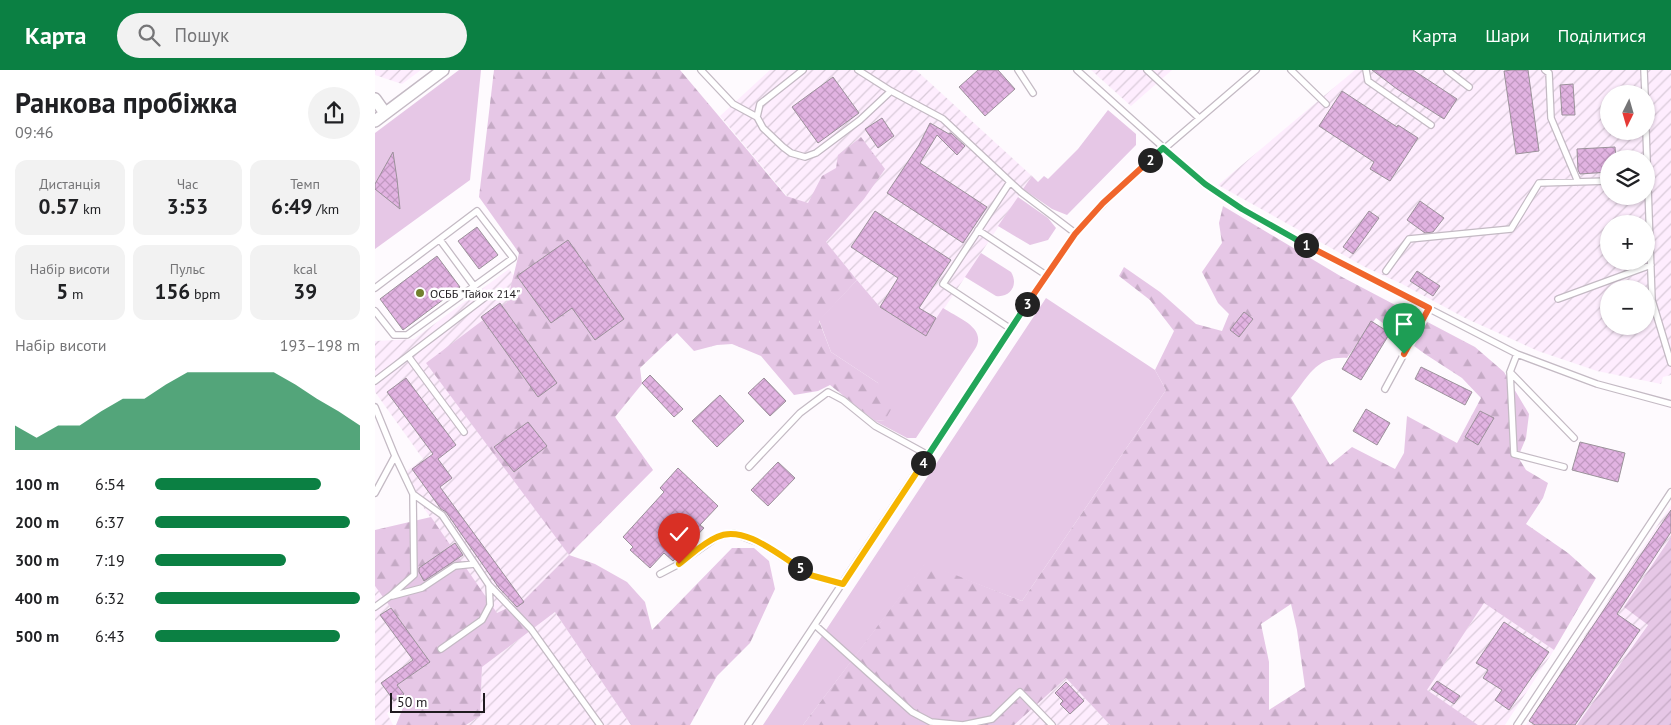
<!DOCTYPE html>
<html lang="uk">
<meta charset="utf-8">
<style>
:root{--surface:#fff;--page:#f2f2f2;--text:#202124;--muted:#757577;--accent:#0b8043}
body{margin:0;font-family:"PT Sans",sans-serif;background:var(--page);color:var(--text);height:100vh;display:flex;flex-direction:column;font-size:19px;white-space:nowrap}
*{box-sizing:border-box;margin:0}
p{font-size:16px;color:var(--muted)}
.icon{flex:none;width:28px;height:28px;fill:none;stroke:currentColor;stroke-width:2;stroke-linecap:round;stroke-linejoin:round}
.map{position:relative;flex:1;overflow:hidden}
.side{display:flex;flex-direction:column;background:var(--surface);width:375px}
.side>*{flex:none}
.needle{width:32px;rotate:185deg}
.buttons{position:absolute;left:1225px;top:15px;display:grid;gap:10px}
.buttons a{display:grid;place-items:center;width:55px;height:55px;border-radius:50%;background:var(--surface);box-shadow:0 1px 4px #0004;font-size:25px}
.scale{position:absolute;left:15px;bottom:12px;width:95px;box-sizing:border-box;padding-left:5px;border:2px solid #1f1b1f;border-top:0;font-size:14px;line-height:18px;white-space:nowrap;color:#1f1b1f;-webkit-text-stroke:4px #fff;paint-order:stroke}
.pin{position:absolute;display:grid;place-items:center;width:42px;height:42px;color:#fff;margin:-51px -21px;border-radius:50% 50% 50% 0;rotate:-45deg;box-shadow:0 0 5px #0007}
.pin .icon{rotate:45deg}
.km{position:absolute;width:25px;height:25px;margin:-12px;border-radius:50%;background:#222;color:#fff;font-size:14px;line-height:25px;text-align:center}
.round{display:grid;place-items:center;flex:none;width:52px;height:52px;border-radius:26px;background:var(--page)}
.summary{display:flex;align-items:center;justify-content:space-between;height:85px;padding:0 15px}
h1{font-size:28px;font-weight:700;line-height:38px}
.metrics{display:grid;grid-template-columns:repeat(3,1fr);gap:8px;height:85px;padding:5px 15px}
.metrics div{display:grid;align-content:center;border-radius:12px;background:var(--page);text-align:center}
.metrics b{font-size:21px;font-weight:700}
.metrics small{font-size:14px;font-weight:400}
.metrics p{font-size:14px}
.chart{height:140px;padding:10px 15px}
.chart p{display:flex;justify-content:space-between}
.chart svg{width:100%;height:90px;margin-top:5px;fill:var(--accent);opacity:.7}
ul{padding:0 15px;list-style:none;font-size:16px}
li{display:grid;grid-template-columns:80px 60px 1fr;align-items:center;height:38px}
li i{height:12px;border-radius:6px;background:var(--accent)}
header{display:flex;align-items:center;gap:30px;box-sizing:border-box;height:70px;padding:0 25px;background:var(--accent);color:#fff}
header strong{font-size:24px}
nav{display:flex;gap:28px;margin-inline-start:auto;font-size:18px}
.search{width:350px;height:45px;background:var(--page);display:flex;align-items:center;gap:12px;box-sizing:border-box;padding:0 18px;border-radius:28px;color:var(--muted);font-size:19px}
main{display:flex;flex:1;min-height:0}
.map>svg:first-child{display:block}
.industrial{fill:url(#industrial-furrows);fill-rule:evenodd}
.green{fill:#e6c7e6}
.forest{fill:url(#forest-firs);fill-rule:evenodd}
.garden{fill:url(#garden-furrows)}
.building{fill:url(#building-cross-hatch);stroke:#9b919a}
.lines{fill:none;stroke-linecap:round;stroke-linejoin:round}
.lane-casing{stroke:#c4bac4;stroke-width:8}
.street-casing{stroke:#c4bac4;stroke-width:14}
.lane{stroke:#fff;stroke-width:5.5}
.street{stroke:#fff;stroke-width:11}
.split-1-casing{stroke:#fff;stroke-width:10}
.split-2-casing{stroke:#fff;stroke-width:10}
.split-3-casing{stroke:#fff;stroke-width:10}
.split-4-casing{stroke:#fff;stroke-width:10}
.split-5-casing{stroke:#fff;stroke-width:10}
.split-6-casing{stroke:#fff;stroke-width:10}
.split-1{stroke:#f0652b;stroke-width:6}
.split-2{stroke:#22a559;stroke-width:6}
.split-3{stroke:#f0652b;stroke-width:6}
.split-4{stroke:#22a559;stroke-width:6}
.split-5{stroke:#f5b400;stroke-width:6}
.split-6{stroke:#f5b400;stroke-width:6}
.poi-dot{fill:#71802e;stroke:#fff;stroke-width:2}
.labels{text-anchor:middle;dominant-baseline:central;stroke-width:5;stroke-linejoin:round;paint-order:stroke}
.poi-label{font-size:12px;fill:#1f1b1f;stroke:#fff;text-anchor:start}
</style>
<header>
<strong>Карта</strong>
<div class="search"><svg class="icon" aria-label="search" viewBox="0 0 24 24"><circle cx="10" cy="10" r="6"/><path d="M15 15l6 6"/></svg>Пошук</div>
<nav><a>Карта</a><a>Шари</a><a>Поділитися</a></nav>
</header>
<main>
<section class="side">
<div class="summary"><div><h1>Ранкова пробіжка</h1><p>09:46</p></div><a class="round"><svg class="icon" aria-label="share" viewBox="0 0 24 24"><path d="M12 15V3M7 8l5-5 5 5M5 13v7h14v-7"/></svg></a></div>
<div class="metrics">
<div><p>Дистанція</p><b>0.57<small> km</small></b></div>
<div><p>Час</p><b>3:53</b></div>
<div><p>Темп</p><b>6:49<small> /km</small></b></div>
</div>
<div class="metrics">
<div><p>Набір висоти</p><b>5<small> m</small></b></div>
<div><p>Пульс</p><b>156<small> bpm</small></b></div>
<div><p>kcal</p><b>39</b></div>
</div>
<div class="chart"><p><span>Набір висоти</span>193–198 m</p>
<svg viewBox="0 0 160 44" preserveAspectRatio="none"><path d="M0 44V32L10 38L20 32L30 32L40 25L50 19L60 19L70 12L80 6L90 6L100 6L110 6L120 6L130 12L140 19L150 25L160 32V44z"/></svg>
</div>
<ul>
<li><b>100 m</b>6:54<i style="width:81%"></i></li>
<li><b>200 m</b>6:37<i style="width:95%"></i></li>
<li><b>300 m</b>7:19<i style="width:64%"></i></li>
<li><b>400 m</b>6:32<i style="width:100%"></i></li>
<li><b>500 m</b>6:43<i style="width:90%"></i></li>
</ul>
</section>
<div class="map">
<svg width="1296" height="655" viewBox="0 0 1296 655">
<defs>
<pattern id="industrial-furrows" width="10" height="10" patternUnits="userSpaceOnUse" patternTransform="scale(1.25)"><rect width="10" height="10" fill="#feedfe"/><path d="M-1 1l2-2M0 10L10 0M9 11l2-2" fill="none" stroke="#d9cbd9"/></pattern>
<pattern id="forest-firs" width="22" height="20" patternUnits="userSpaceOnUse" patternTransform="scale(1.25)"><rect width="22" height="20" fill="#e6c7e6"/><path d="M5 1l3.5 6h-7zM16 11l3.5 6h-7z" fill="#c5aac5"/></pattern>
<pattern id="garden-furrows" width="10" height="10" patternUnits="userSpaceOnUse" patternTransform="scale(1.25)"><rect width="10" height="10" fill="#e6c7e6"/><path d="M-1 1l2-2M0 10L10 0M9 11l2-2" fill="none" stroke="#c5aac5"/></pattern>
<pattern id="building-cross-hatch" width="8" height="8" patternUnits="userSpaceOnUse" patternTransform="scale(1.25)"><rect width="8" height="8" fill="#e2b3e2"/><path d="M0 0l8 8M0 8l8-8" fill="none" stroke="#c199c1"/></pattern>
</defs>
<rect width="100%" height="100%" fill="#fefafe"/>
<path class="industrial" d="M0 0H46L27 14 0 5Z
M395 0H541L657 106 551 266 505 237 345 46Z
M716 0H797L756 36Z
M980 0H1296V305L1288 307 1286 314 1222 301 1163 281 1090 248 1027 214 990 197 843 115ZM1234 24H1271V61H1234ZM1234 89H1271V126H1234ZM1234 154H1271V191H1234ZM1234 219H1271V256H1234Z
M134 199 278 400 149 530 125 548 26 405 48 389 0 322V271L39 269Z
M1296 435V467L1250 537 1273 555 1202 655H1151Z
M0 516 55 592 32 628 12 643 18 655H0Z
M1109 533 1179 580 1130 655H1103L1051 621Z
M180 542 256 655H91L105 646 107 597Z
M691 608 735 655H639Z"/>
<path class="green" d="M84 0H106L95 110 0 179V63Z
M733 40 761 64V75L692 145 677 139 648 119 657 106 663 112 669 106 673 109 703 79Z
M643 127 673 148 681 158 673 170 655 175 623 156Z
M606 183 636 202C644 215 635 228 621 226L590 207Z
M482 210 505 237 550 265 568 238C583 248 613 258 600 279L541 368H532L500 351 510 350 503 313 456 282 444 250Z
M671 228 780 300 791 320 647 531 550 494 428 655H388Z"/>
<path class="forest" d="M119 0H305L411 126 433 133 447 106 461 98 463 85 486 67 510 99 489 129 451 172 482 210 444 251 456 282 503 313 518 336 510 350 500 351 455 315 443 321 419 325 386 286 357 274 342 275 319 281 302 263 265 298 267 314 240 347 278 400 194 485 220 494 252 512 270 532 277 560 357 478H379L394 491 400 519 375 573 342 606 315 655H256L180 542 107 597 105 646 91 655H21L32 628 22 615 55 592 0 516V460L56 447 122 543 149 530 194 485 51 293 132 232 144 183 104 127Z
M848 136 967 207 1100 277 1129 302 1154 344 1151 368 1143 387 1151 400 1173 413 1168 428 1151 454 1193 483 1221 508 1179 580 1109 533 1052 620 1103 655H735L691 608 639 655H428L550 493 647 531 791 320 780 300 799 261 775 230 744 206 749 197 785 222 821 254 847 261 854 244 843 233 827 202 847 173 844 153ZM1001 248 1050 284 1087 308 1106 328 1082 373 1032 346 1029 383 1020 399 977 377 955 395 916 328C934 306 941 286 972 288ZM916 534 922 560 930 617 894 640V592L886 554Z"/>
<path class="garden" d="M1296 467V655H1202L1273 555 1249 537Z"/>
<path class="building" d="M603 0H623L640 19 610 46 584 17Z
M997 0H1038L1082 29 1069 49 1022 19Z
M1137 0H1153L1164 81 1141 84 1129 1Z
M458 7 484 43 443 73 417 37Z
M1198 14 1200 45H1187L1185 15Z
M967 21 1022 57 1023 55 1043 68 1015 111 995 99 999 92 944 56Z
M507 48 519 66 503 78 490 59Z
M555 53 574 64 576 63 590 76 582 85 562 65 545 93 612 137 588 173 512 123 544 75Z
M1240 77 1241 89H1234V102L1205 104 1203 100 1202 79Z
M18 82 22 109 25 139 0 119V114Z
M1045 131 1069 148 1058 162 1050 163 1032 150Z
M500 141 576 190 544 238 561 248 551 266 505 237 523 208 476 177Z
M994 141 1004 148 978 184 968 177Z
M102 157 123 185 104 199 83 171Z
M193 170 249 249 220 270 197 238 176 253 142 206Z
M62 186 85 217 28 260 5 229Z
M1042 201 1065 216 1058 226 1035 211Z
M125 233 182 313 163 327 106 247Z
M869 242 878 249 864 267 855 260Z
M996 251 1015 263 986 310 967 299Z
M1046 297 1097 322 1090 335 1040 309Z
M275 305 308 339 299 347 267 313Z
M31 308 81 375 63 389 77 408 65 417 149 532 142 537 124 518 71 442 66 439 37 399 58 384 12 322Z
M389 308 411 331 395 346 373 323Z
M345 325 369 351 342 377 317 351Z
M991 339 1015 353 1002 375 978 361Z
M1105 341 1119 348 1103 375 1090 367Z
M153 352 172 376 139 402 119 377Z
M1205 372 1250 383 1243 412 1197 400Z
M403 392 420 408 393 436 376 420Z
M303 398 343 436 325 455 329 458 298 491 289 483 275 498 255 480 258 477 248 467 289 422 285 418Z
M1296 440V462L1242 544 1265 560 1200 655H1160L1154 651Z
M80 473 88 485 49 511 44 502V498Z
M16 538 55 592 22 615 29 624 19 631 6 613 38 590 5 545Z
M1129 552 1174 582 1134 640 1120 630 1127 620 1108 608 1113 600 1101 593Z
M1062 611 1085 626 1079 634 1056 619Z
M691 612 709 631 695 644 685 634 688 631 680 623Z"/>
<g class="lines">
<defs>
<path id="lane" d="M326 0 358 34 382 47 388 58 408 77 416 83 430 87 441 83 485 50 516 21 483 0
M643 0 658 23
M702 0 829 114 867 139 952 186 1142 284 1222 314 1296 334
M772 0 824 48
M916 0 951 34
M991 0 993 11 1056 55
M1072 0 1094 17
M1170 0 1174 3 1176 48 1203 112
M1269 0 1270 24
M516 21 568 49 646 122 700 163
M382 47 385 34 428 0
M1271 61 1277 230 1296 293
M635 112 568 214 636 259
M603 160 671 205
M65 170 99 216
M1011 201 1034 169 1136 159 1164 113 1234 111
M0 218 102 141 138 188 32 265H19L0 241
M1183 229 1276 195
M1142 284 1135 302 1139 384 1189 397
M33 286 89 362
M1135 302 1199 368
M0 311 113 225
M1010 319 1054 238
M0 337 20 386 38 424 39 505 15 526 0 537
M374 397 425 343 453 322 468 330 500 356 553 385
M0 423 20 386
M38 424 67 445 114 515 115 535 107 550 66 579
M285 504 304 494 342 467 358 463 387 474 435 505 468 514
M114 515 156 559 225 655
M17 526 47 518 80 496 100 494
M440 555 537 642 556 652 588 655 617 649 645 622 677 655
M373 655 700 163 747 115 881 0
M1142 655 1296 422"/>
<path id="street" d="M0 29 10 43
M0 51 68 0"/>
</defs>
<use href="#lane" class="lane-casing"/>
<use href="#street" class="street-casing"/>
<use href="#lane" class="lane"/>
<use href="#street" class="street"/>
</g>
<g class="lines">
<defs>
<path id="split-1" d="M931 175 1054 238 1029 284"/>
<path id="split-2" d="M775 90 788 78 830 114 867 139 931 175"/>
<path id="split-3" d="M652 234 700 164 728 133 775 90"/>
<path id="split-4" d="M548 393 652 234"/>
<path id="split-5" d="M425 498 435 505 468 514 548 393"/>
<path id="split-6" d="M304 494C316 485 328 473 342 467 368 454 404 485 425 498"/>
</defs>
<use href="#split-1" class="split-1-casing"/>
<use href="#split-2" class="split-2-casing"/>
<use href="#split-3" class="split-3-casing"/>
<use href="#split-4" class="split-4-casing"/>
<use href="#split-5" class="split-5-casing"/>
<use href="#split-6" class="split-6-casing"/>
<use href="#split-1" class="split-1"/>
<use href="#split-2" class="split-2"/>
<use href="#split-3" class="split-3"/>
<use href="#split-4" class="split-4"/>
<use href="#split-5" class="split-5"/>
<use href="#split-6" class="split-6"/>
</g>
<circle class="poi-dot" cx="45" cy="223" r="5"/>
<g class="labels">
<g class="poi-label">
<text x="55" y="223">ОСББ "Гайок 214"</text>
</g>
</g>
</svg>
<div class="buttons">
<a><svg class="needle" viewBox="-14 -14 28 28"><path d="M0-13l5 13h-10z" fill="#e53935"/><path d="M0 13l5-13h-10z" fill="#757577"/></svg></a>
<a><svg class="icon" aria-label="layers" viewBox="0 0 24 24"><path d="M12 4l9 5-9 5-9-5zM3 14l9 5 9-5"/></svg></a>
<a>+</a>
<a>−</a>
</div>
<div class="scale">50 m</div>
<div class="pin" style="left:1029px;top:284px;background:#1e9e55"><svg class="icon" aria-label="arrive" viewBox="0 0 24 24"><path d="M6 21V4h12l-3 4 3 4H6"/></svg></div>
<div class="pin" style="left:304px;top:494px;background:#d93025"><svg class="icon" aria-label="check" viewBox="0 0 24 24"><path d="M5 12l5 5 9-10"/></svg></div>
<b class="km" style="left:931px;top:175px">1</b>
<b class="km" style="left:775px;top:90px">2</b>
<b class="km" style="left:652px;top:234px">3</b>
<b class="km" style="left:548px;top:393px">4</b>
<b class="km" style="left:425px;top:498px">5</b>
</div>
</main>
